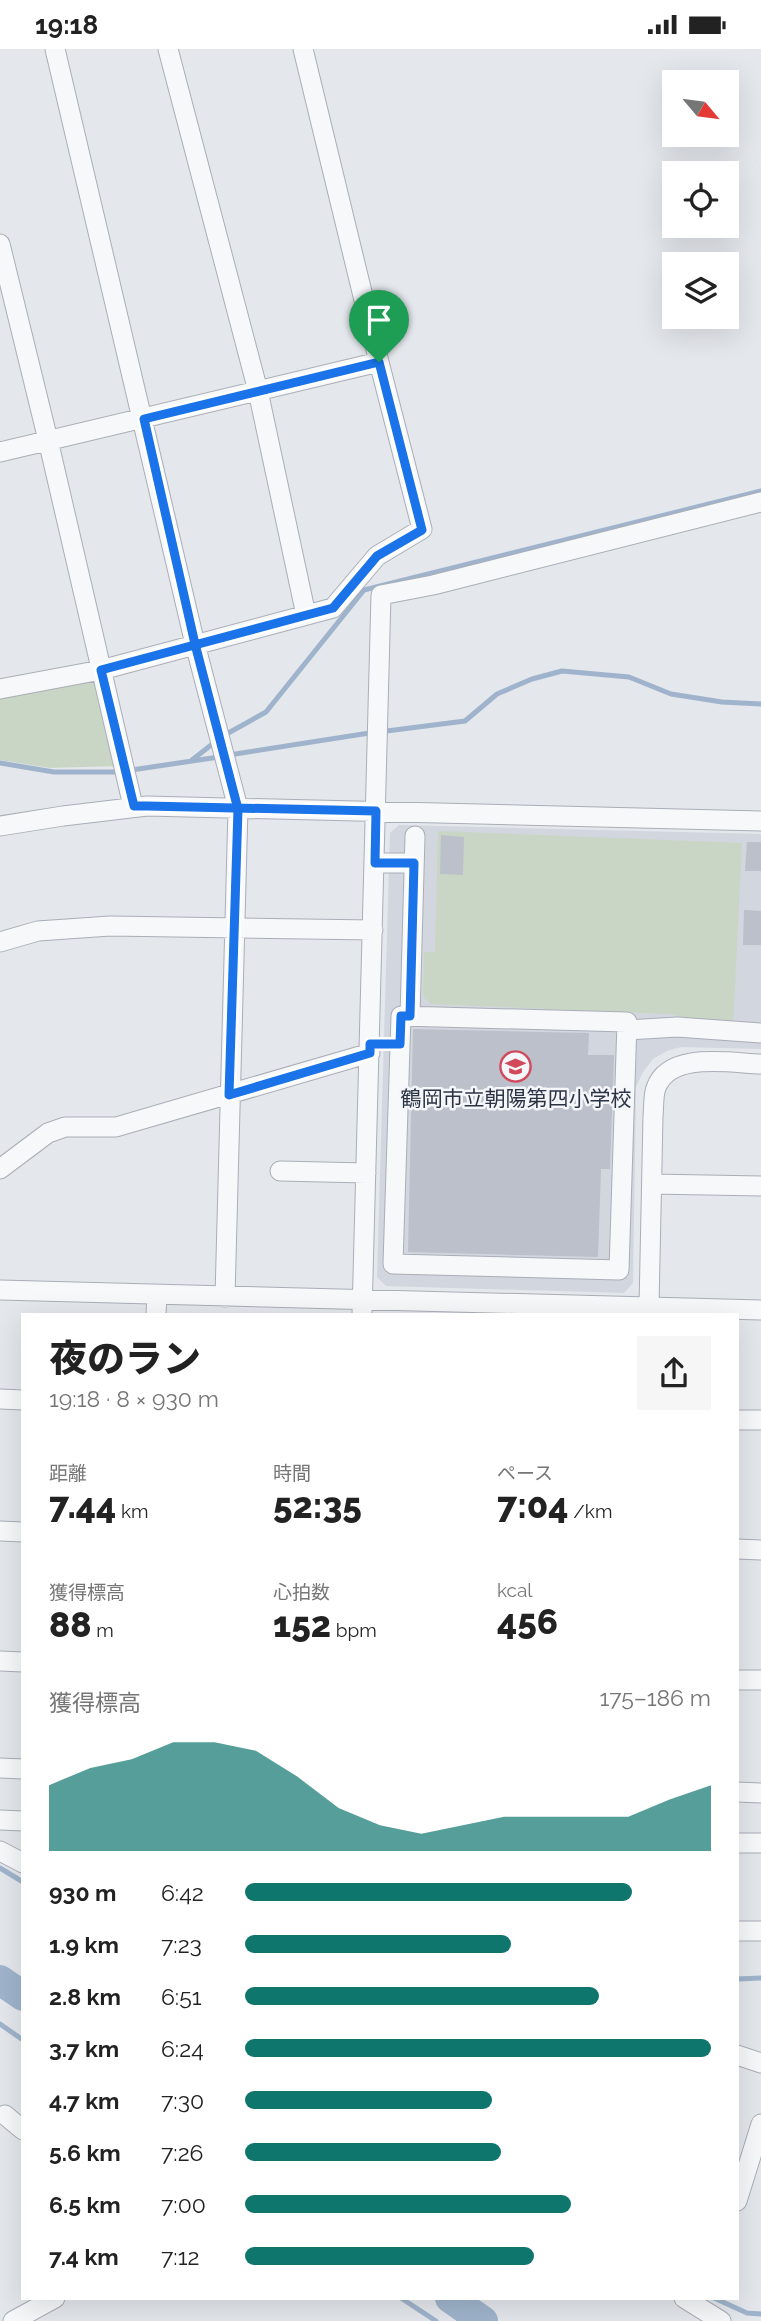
<!DOCTYPE html>
<html lang="ja">
<meta charset="utf-8">
<style>
:root{--surface:#fff;--page:#f6f6f6;--text:#222;--muted:#767676;--accent:#0f766e}
body{margin:0;font-family:Raleway,"Noto Sans JP",sans-serif;background:var(--page);color:var(--text);height:100vh;display:flex;flex-direction:column;font-size:26px;white-space:nowrap}
*{box-sizing:border-box;margin:0}
p{font-size:23px;color:var(--muted)}
.icon{flex:none;width:38px;height:38px;fill:none;stroke:currentColor;stroke-width:2;stroke-linecap:round;stroke-linejoin:round}
.map{position:relative;flex:1;overflow:hidden}
.side{position:absolute;left:21px;top:1264px;width:718px;height:987px;display:flex;flex-direction:column;background:var(--surface);border-radius:0px;box-shadow:0 7px 28px #0002}
.side>*{flex:none}
.needle{width:46px;rotate:119deg}
.tools{position:absolute;left:662px;top:21px;display:grid;gap:14px}
.tools a{display:grid;place-items:center;width:77px;height:77px;border-radius:0px;background:var(--surface);box-shadow:0 7px 28px #0002;font-size:35px}
.pin{position:absolute;display:grid;place-items:center;width:60px;height:60px;color:#fff;margin:-72px -30px;border-radius:50% 50% 50% 0;rotate:-45deg;box-shadow:0 0 7px #0007}
.pin .icon{rotate:45deg}
.round{display:grid;place-items:center;flex:none;width:74px;height:74px;border-radius:0px;background:var(--page)}
.overview{display:flex;align-items:center;justify-content:space-between;height:119px;padding:0 28px}
h1{font-size:38px;font-weight:800;line-height:52px}
.metrics{display:grid;grid-template-columns:repeat(3,1fr);gap:10px;height:119px;padding:7px 28px}
.metrics div{display:grid;align-content:center}
.metrics b{font-size:35px;font-weight:800}
.metrics small{font-size:19px;font-weight:400}
.metrics p{font-size:19px}
.chart{height:196px;padding:14px 28px}
.chart p{display:flex;justify-content:space-between}
.chart svg{width:100%;height:126px;margin-top:7px;fill:var(--accent);opacity:.7}
ul{padding:0 28px;list-style:none;font-size:23px}
li{display:grid;grid-template-columns:112px 84px 1fr;align-items:center;height:52px}
li i{height:18px;border-radius:9px;background:var(--accent)}
.status{display:flex;justify-content:space-between;align-items:center;height:49px;padding:0 35px;background:var(--surface);direction:ltr}
.status svg{height:19px;fill:currentColor}
.map>svg:first-child{display:block}
.built{fill:#d2d6de}
.green{fill:#c9d6c5}
.lines{fill:none;stroke-linecap:round;stroke-linejoin:round}
.stream{stroke:#9fb4cc;stroke-width:5}
.river{stroke:#9fb4cc;stroke-width:30}
.building{fill:#bbc0ca}
.minor-casing{stroke:#a9aeb7;stroke-width:21}
.minor{stroke:#f7f8fa;stroke-width:19}
.route-casing{stroke:#fff;stroke-width:14}
.route{stroke:#1a73e8;stroke-width:9}
.labels{text-anchor:middle;dominant-baseline:central;stroke-width:5;stroke-linejoin:round;paint-order:stroke}
.poi-label{font-size:21px;fill:#2b3445;stroke:#f4f6f9}
</style>
<div class="status"><b>19:18</b><svg viewBox="0 0 49 12"><path d="M0 12V9h3v3zM5 12V6h3v6zM10 12V3h3v9zM15 12V0h3v12zM26 1h20v11H26zM47 4h2v5h-2z"/></svg></div>
<div class="map">
<svg width="761" height="2272" viewBox="0 0 761 2272">
<rect width="100%" height="100%" fill="#e4e7ec"/>
<path class="built" d="M399 776 761 785V1000L681 998 667 1002 653 1010 643 1023 636 1038 633 1234 624 1244 386 1237 377 1228 390 784Z"/>
<path class="green" d="M98 628 119 717 50 719 0 711V649Z
M438 782 742 794 733 977 668 965 431 955 423 948 424 903H435Z"/>
<g class="lines">
<path class="stream" d="M223 687 266 663 364 541 761 442
M229 706 363 685 465 672 497 645 532 630 562 622 629 628 671 645 722 653 761 655
M192 711 215 693
M0 714 54 723H118L219 708
M0 1819 23 1833
M737 1930 761 1929
M0 1975 23 1991
M401 2249 436 2272
M714 2249 747 2264 761 2265"/>
<path class="river" d="M0 1931 23 1947
M450 2249 483 2272"/>
</g>
<path class="building" d="M441 786 464 788 463 826 440 825Z
M747 793H761V822H745Z
M744 861 761 862V896H743Z
M413 980 589 984 588 1006H614L610 1120H601L598 1208 408 1203Z"/>
<g class="lines">
<defs>
<path id="minor" d="M55 0 195 595 238 759 225 1248
M168 0 258 342 306 566
M0 195 48 391 133 757
M0 403 379 313
M0 640 101 621 333 559 377 507 422 480 379 313 303 0
M0 777 63 767 147 757 761 772
M375 814H414
M0 893 38 882 110 877 373 881
M401 967 627 973 619 1221 393 1215Z
M410 967 415 787
M627 981 677 978 761 984
M0 1120 48 1084 65 1078H116L370 1004
M280 1122 366 1124
M652 1135 761 1137
M0 1241 761 1261
M649 1258 653 1067C654 1058 653 1047 656 1039 669 1002 730 1014 761 1015
M156 1265 157 1246
M362 1265 381 546 433 536 761 453
M0 1350 23 1351
M737 1371H761
M0 1482 23 1483
M737 1500 761 1501
M0 1612 23 1613
M737 1631H761
M0 1719 23 1720
M737 1743 761 1744
M0 1771 23 1772
M737 1794H761
M0 1802 23 1814
M737 1882H761
M737 2006 761 2014
M5 2066 23 2081
M737 2152 761 2075
M684 2249 721 2272
M13 2272 55 2249"/>
</defs>
<use href="#minor" class="minor-casing"/>
<use href="#minor" class="minor"/>
</g>
<g class="lines">
<defs>
<path id="route" d="M379 313 144 370 195 595 238 760 229 1046 370 1004V995H400L401 967H410L414 814H375L376 762 147 757H134L101 621 333 559 377 507 422 481 379 313"/>
</defs>
<use href="#route" class="route-casing"/>
<use href="#route" class="route"/>
</g>
<defs>
<symbol id="school-ring" viewBox="-11 -11 22 22"><circle r="9.5" fill="#f4f6f9" stroke="#d1495b" stroke-width="1.5"/><path d="M0-5L7-2L0 1L-7-2ZM-4 1L0 2.5L4 1V4Q0 6-4 4Z" fill="#d1495b"/></symbol>
</defs>
<g fill-rule="evenodd">
<use href="#school-ring" x="498" y="1000" width="35" height="35"/>
</g>
<g class="labels">
<g class="poi-label">
<text x="516" y="1049">鶴岡市立朝陽第四小学校</text>
</g>
</g>
</svg>
<div class="tools">
<a><svg class="needle" viewBox="-14 -14 28 28"><path d="M0-13l5 13h-10z" fill="#e53935"/><path d="M0 13l5-13h-10z" fill="#767676"/></svg></a>
<a><svg class="icon" aria-label="locate" viewBox="0 0 24 24"><circle cx="12" cy="12" r="6"/><path d="M12 2v4M12 18v4M2 12h4M18 12h4"/></svg></a>
<a><svg class="icon" aria-label="layers" viewBox="0 0 24 24"><path d="M12 4l9 5-9 5-9-5zM3 14l9 5 9-5"/></svg></a>
</div>
<div class="pin" style="left:379px;top:313px;background:#1e9e55"><svg class="icon" aria-label="arrive" viewBox="0 0 24 24"><path d="M6 21V4h12l-3 4 3 4H6"/></svg></div>
<section class="side">
<div class="overview"><div><h1>夜のラン</h1><p>19:18 · 8 × 930 m</p></div><a class="round"><svg class="icon" aria-label="share" viewBox="0 0 24 24"><path d="M12 15V3M7 8l5-5 5 5M5 13v7h14v-7"/></svg></a></div>
<div class="metrics">
<div><p>距離</p><b>7.44<small> km</small></b></div>
<div><p>時間</p><b>52:35</b></div>
<div><p>ペース</p><b>7:04<small> /km</small></b></div>
</div>
<div class="metrics">
<div><p>獲得標高</p><b>88<small> m</small></b></div>
<div><p>心拍数</p><b>152<small> bpm</small></b></div>
<div><p>kcal</p><b>456</b></div>
</div>
<div class="chart"><p><span>獲得標高</span>175–186 m</p>
<svg viewBox="0 0 160 44" preserveAspectRatio="none"><path d="M0 44V21L10 15L20 12L30 6L40 6L50 9L60 18L70 29L80 35L90 38L100 35L110 32L120 32L130 32L140 32L150 26L160 21V44z"/></svg>
</div>
<ul>
<li><b>930 m</b>6:42<i style="width:83%"></i></li>
<li><b>1.9 km</b>7:23<i style="width:57%"></i></li>
<li><b>2.8 km</b>6:51<i style="width:76%"></i></li>
<li><b>3.7 km</b>6:24<i style="width:100%"></i></li>
<li><b>4.7 km</b>7:30<i style="width:53%"></i></li>
<li><b>5.6 km</b>7:26<i style="width:55%"></i></li>
<li><b>6.5 km</b>7:00<i style="width:70%"></i></li>
<li><b>7.4 km</b>7:12<i style="width:62%"></i></li>
</ul>
</section>
</div>
